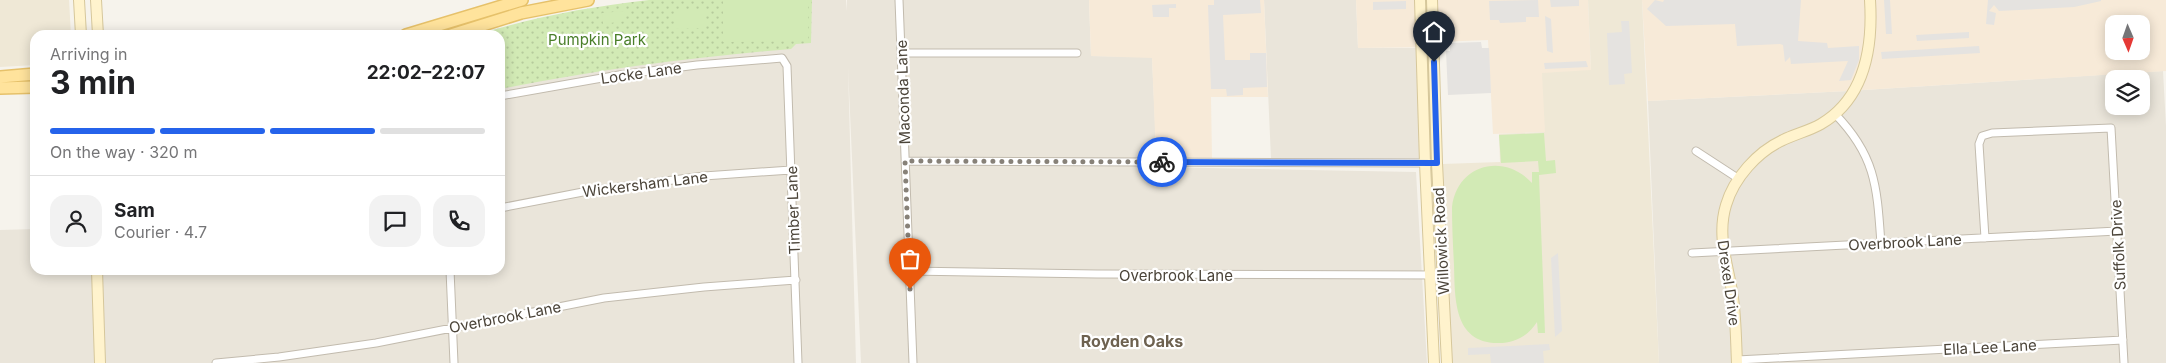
<!DOCTYPE html>
<meta charset="utf-8">
<style>
body{margin:0;font-family:Inter,sans-serif;background:#f2f2f2;color:#202124;height:100vh;display:flex;flex-direction:column;font-size:19px;white-space:nowrap}
*{box-sizing:border-box;margin:0}
p{font-size:16px;color:#757577}
.icon{flex:none;width:28px;height:28px;fill:none;stroke:currentColor;stroke-width:2;stroke-linecap:round;stroke-linejoin:round}
.map{position:relative;flex:1;overflow:hidden}
.drawer{position:absolute;left:30px;top:30px;width:475px;height:245px;display:flex;flex-direction:column;background:#fff;border-radius:15px;box-shadow:0 2px 12px #0003}
.drawer>*{flex:none}
.needle{width:32px;rotate:178deg}
.buttons{position:absolute;left:2105px;top:15px;display:grid;gap:10px}
.buttons a{display:grid;place-items:center;width:45px;height:45px;border-radius:10px;background:#fff;box-shadow:0 2px 12px #0003;font-size:25px}
.pin{position:absolute;display:grid;place-items:center;width:42px;height:42px;color:#fff;margin:-51px -21px;border-radius:50% 50% 50% 0;rotate:-45deg;box-shadow:0 0 5px #0007}
.pin .icon{rotate:45deg}
.courier{position:absolute;display:grid;place-items:center;width:50px;height:50px;margin:-25px;border:4px solid #2563eb;border-radius:50%;background:#fff;color:#222;box-shadow:0 1px 6px #0007}
.headline em{font-style:normal;font-weight:700}
.headline div{display:flex;flex-direction:column-reverse}
.headline{display:flex;align-items:center;justify-content:space-between;height:85px;padding:0 20px}
h1{font-size:32px;font-weight:700;line-height:38px}
.bar{display:grid;grid-template-columns:repeat(4,1fr);gap:8px 5px;align-content:center;height:60px;padding:0 20px}
.bar i{height:6px;border-radius:4px;background:#e0e0e0}
.bar .active{background:#2563eb}
.bar p{grid-column:span 4}
.line{display:flex;align-items:center;gap:12px;padding:0 20px;border-top:1px solid #e0e0e0}
.line div{flex:1}
.round{display:grid;place-items:center;flex:none;width:52px;height:52px;border-radius:15px;background:#f2f2f2}
.map>svg:first-child{display:block}
.residential{fill:#eae5da;fill-rule:evenodd}
.commercial{fill:#f7ead8;fill-rule:evenodd}
.education{fill:#efe8d6}
.grass{fill:url(#grass-dots)}
.garden{fill:#d2eab5}
.parking{fill:#e5e3e0}
.lines{fill:none;stroke-linecap:round;stroke-linejoin:round}
.street-casing{stroke:#c2bbae;stroke-width:9}
.secondary-casing{stroke:#d6c79b;stroke-width:12}
.primary-casing{stroke:#e6c16a;stroke-width:14}
.street{stroke:#fff;stroke-width:7}
.secondary{stroke:#fff3cd;stroke-width:10}
.primary{stroke:#ffe39c;stroke-width:11}
.done{stroke:#878178;stroke-width:5;stroke-dasharray:0 9}
.route{stroke:#2563eb;stroke-width:6}
.labels{text-anchor:middle;dominant-baseline:central;stroke-width:4.5;stroke-linejoin:round;paint-order:stroke}
.park-label{font-size:15px;fill:#4a7f2a;stroke:#fff}
.street-label{font-size:15px;fill:#4b4439;stroke:#fff}
.neighbourhood-label{font-size:16px;font-weight:bold;fill:#6e6250;stroke:#fff}
</style>
<div class="map">
<svg width="2166" height="363" viewBox="0 0 2166 363">
<defs>
<pattern id="grass-dots" width="8" height="8" patternUnits="userSpaceOnUse" patternTransform="scale(1.25)"><rect width="8" height="8" fill="#d2eab5"/><path d="M2 2h.1M6 6h.1" fill="none" stroke="#b6ca9c" stroke-width="1.8" stroke-linecap="round"/></pattern>
</defs>
<rect width="100%" height="100%" fill="#f6f3ec"/>
<!-- residential -->
<path class="residential" d="M712 0H846V11L847 0H1089L1091 56 1152 57 1157 167 1416 172 1427 363H861L848 67 856 363H0V230L35 229V270H500V35Z
M1264 0H1356L1358 48H1417L1421 160 1271 159Z
M2163 71 2166 126V363H1659L1648 101 1848 91ZM2114 79H2141V106H2114Z"/>
<!-- commercial -->
<path class="commercial" d="M1089 0H1264L1268 97H1211L1212 159 1156 158 1152 58 1091 56Z
M1356 0H1588L1591 70 1545 132 1493 134 1488 40 1438 42V47L1358 48Z
M1642 0H2166V71L1848 91 1648 101ZM2114 24H2141V51H2114Z"/>
<!-- education -->
<path class="education" d="M0 0H69L71 35H35V65L0 67Z
M1588 0H1642L1659 363H1450L1442 164 1500 162 1499 134 1545 132 1542 73 1591 70Z"/>
<!-- grass -->
<path class="grass" d="M649 0H812L811 43 796 44 791 49C693 57 596 70 500 89V35H475C535 17 587 7 649 0Z"/>
<!-- garden -->
<path class="garden" d="M723 0H808V41L723 42Z
M624 11 625 21 603 24 602 13Z
M674 11H705V28L674 29Z
M1544 133 1546 161 1555 160 1556 173 1539 175 1545 333H1538L1537 322C1528 336 1515 343 1499 343 1453 344 1455 297 1454 265 1453 246 1452 227 1452 207 1457 164 1504 152 1532 183V172H1539L1538 161 1501 163 1499 135Z"/>
<!-- parking -->
<path class="parking" d="M1214 0H1260L1261 13 1223 15 1225 60H1250V53H1266L1267 87 1243 88V95L1227 96 1226 89H1211L1208 5H1214Z
M1538 0 1539 17H1526V22L1500 23 1499 20H1490L1489 1Z
M1550 0H1579V6L1551 7Z
M1655 0 1663 2 1664 0H1801L1798 41 1827 43 1828 48 1859 46V60L1851 80 1839 81 1848 61 1791 64 1790 57 1785 62 1783 45 1780 44 1737 46 1735 24 1666 26 1647 9Z
M1884 0H1890L1892 34H1886Z
M1988 0H2101V1L2074 7 1999 11 1994 5 1989 11 1996 13 1994 25 1986 24Z
M1406 1V9L1373 10V2Z
M1176 4V8H1169V17H1153L1152 5Z
M1545 16 1551 19 1553 53 1547 51Z
M1621 21H1629L1632 73 1624 74 1625 84 1609 85 1607 33 1622 32Z
M1969 32V38L1917 41 1916 35Z
M1481 42 1482 48H1489L1491 93 1448 95 1446 51H1450V43Z
M1979 46 1980 53 1882 59 1881 52Z
M1586 61 1588 67 1545 69 1544 63Z
M1558 253 1562 331 1555 337 1551 258Z
M1549 344 1550 350 1543 351 1544 363H1491L1490 354 1468 355V348Z"/>
<g class="lines">
<!-- street casing -->
<g class="street-casing">
<path id="street" d="M899 0 913 363
M901 53H1077
M500 96 619 75 697 65 782 58 787 66 798 363
M1835 114C1876 156 1877 187 1881 244
M1696 151 1739 179
M905 161 1429 163
M500 208 588 191 704 176 791 170
M1985 238 1979 144 1982 136 1992 133 2111 128 2124 363
M1692 253 2117 231
M450 270 454 363
M909 271 1097 274 1443 275
M1737 360 2123 340
M216 363 279 357 376 343 604 298 704 287 796 280"/>
</g>
<!-- secondary casing -->
<g class="secondary-casing">
<path id="secondary" d="M79 0 81 35
M96 0 98 35
M1420 0 1425 163 1434 363
M1432 0 1437 163 1447 363
M97 270 100 363
M1737 363C1736 342 1736 320 1733 298 1729 266 1716 238 1726 205 1734 178 1757 152 1783 140 1795 134 1809 131 1821 124 1865 98 1873 47 1870 0"/>
</g>
<!-- primary casing -->
<g class="primary-casing">
<path id="primary" d="M406 35 522 0
M451 35 521 13 588 0
M0 77 35 74
M0 88 35 87"/>
</g>
<!-- street -->
<use href="#street" class="street"/>
<!-- secondary -->
<use href="#secondary" class="secondary"/>
<!-- primary -->
<use href="#primary" class="primary"/>
</g>
<g class="lines">
<!-- done -->
<path class="done" d="M910 289 905 161 1162 162"/>
<!-- route -->
<path class="route" d="M1162 162 1437 163 1434 62"/>
</g>
<g class="labels">
<!-- park labels -->
<g class="park-label">
<text x="597" y="39">Pumpkin Park</text>
</g>
<!-- street labels -->
<g class="street-label">
<text transform="translate(641 73) rotate(-8)">Locke Lane</text>
<text transform="translate(903 92) rotate(-92)">Maconda Lane</text>
<text transform="translate(645 184) rotate(-7)">Wickersham Lane</text>
<text transform="translate(793 210) rotate(-92)">Timber Lane</text>
<text transform="translate(1441 241) rotate(-93)">Willowick Road</text>
<text transform="translate(1905 242) rotate(-3)">Overbrook Lane</text>
<text transform="translate(2118 245) rotate(-93)">Suffolk Drive</text>
<text x="1176" y="275">Overbrook Lane</text>
<text transform="translate(1729 283) rotate(82)">Drexel Drive</text>
<text transform="translate(505 317) rotate(-11)">Overbrook Lane</text>
<text transform="translate(1990 347) rotate(-3)">Ella Lee Lane</text>
</g>
<!-- neighbourhood labels -->
<g class="neighbourhood-label">
<text x="1132" y="341">Royden Oaks</text>
</g>
</g>
</svg>
<div class="buttons">
<a><svg class="needle" viewBox="-14 -14 28 28"><path d="M0-13l5 13h-10z" fill="#e53935"/><path d="M0 13l5-13h-10z" fill="#757577"/></svg></a>
<a><svg class="icon" aria-label="layers" viewBox="0 0 24 24"><path d="M12 4l9 5-9 5-9-5zM3 14l9 5 9-5"/></svg></a>
</div>
<div class="pin" style="left:910px;top:289px;background:#ea580c"><svg class="icon" aria-label="bag" viewBox="0 0 24 24"><path d="M5 8h14l-1 12H6zM9 8a3 3 0 0 1 6 0"/></svg></div>
<div class="pin" style="left:1434px;top:62px;background:#1f2937"><svg class="icon" aria-label="home" viewBox="0 0 24 24"><path d="M3 11l9-7 9 7M6 9v11h12V9"/></svg></div>
<div class="courier" style="left:1162px;top:162px"><svg class="icon" aria-label="bike" viewBox="0 0 24 24"><circle cx="6" cy="16" r="4"/><circle cx="18" cy="16" r="4"/><path d="M6 16l4-8h5l3 8M10 8l3 8H6M13 5h3"/></svg></div>
<section class="drawer">
<div class="headline"><div><h1>3 min</h1><p>Arriving in</p></div><em>22:02–22:07</em></div>
<div class="bar"><i class="active"></i><i class="active"></i><i class="active"></i><i></i><p>On the way · 320 m</p></div>
<div class="line" style="height:90px"><a class="round"><svg class="icon" aria-label="person" viewBox="0 0 24 24"><circle cx="12" cy="8" r="4"/><path d="M4 21q1-7 8-7t8 7"/></svg></a><div><b>Sam</b><p>Courier · 4.7</p></div><a class="round"><svg class="icon" aria-label="chat" viewBox="0 0 24 24"><path d="M4 5h16v11H9l-5 4z"/></svg></a><a class="round"><svg class="icon" aria-label="phone" viewBox="0 0 24 24"><path d="M5 4h4l2 5-3 2q2 4 5 5l2-3 5 2v4C11 20 4 13 5 4z"/></svg></a></div>
</section>
</div>
